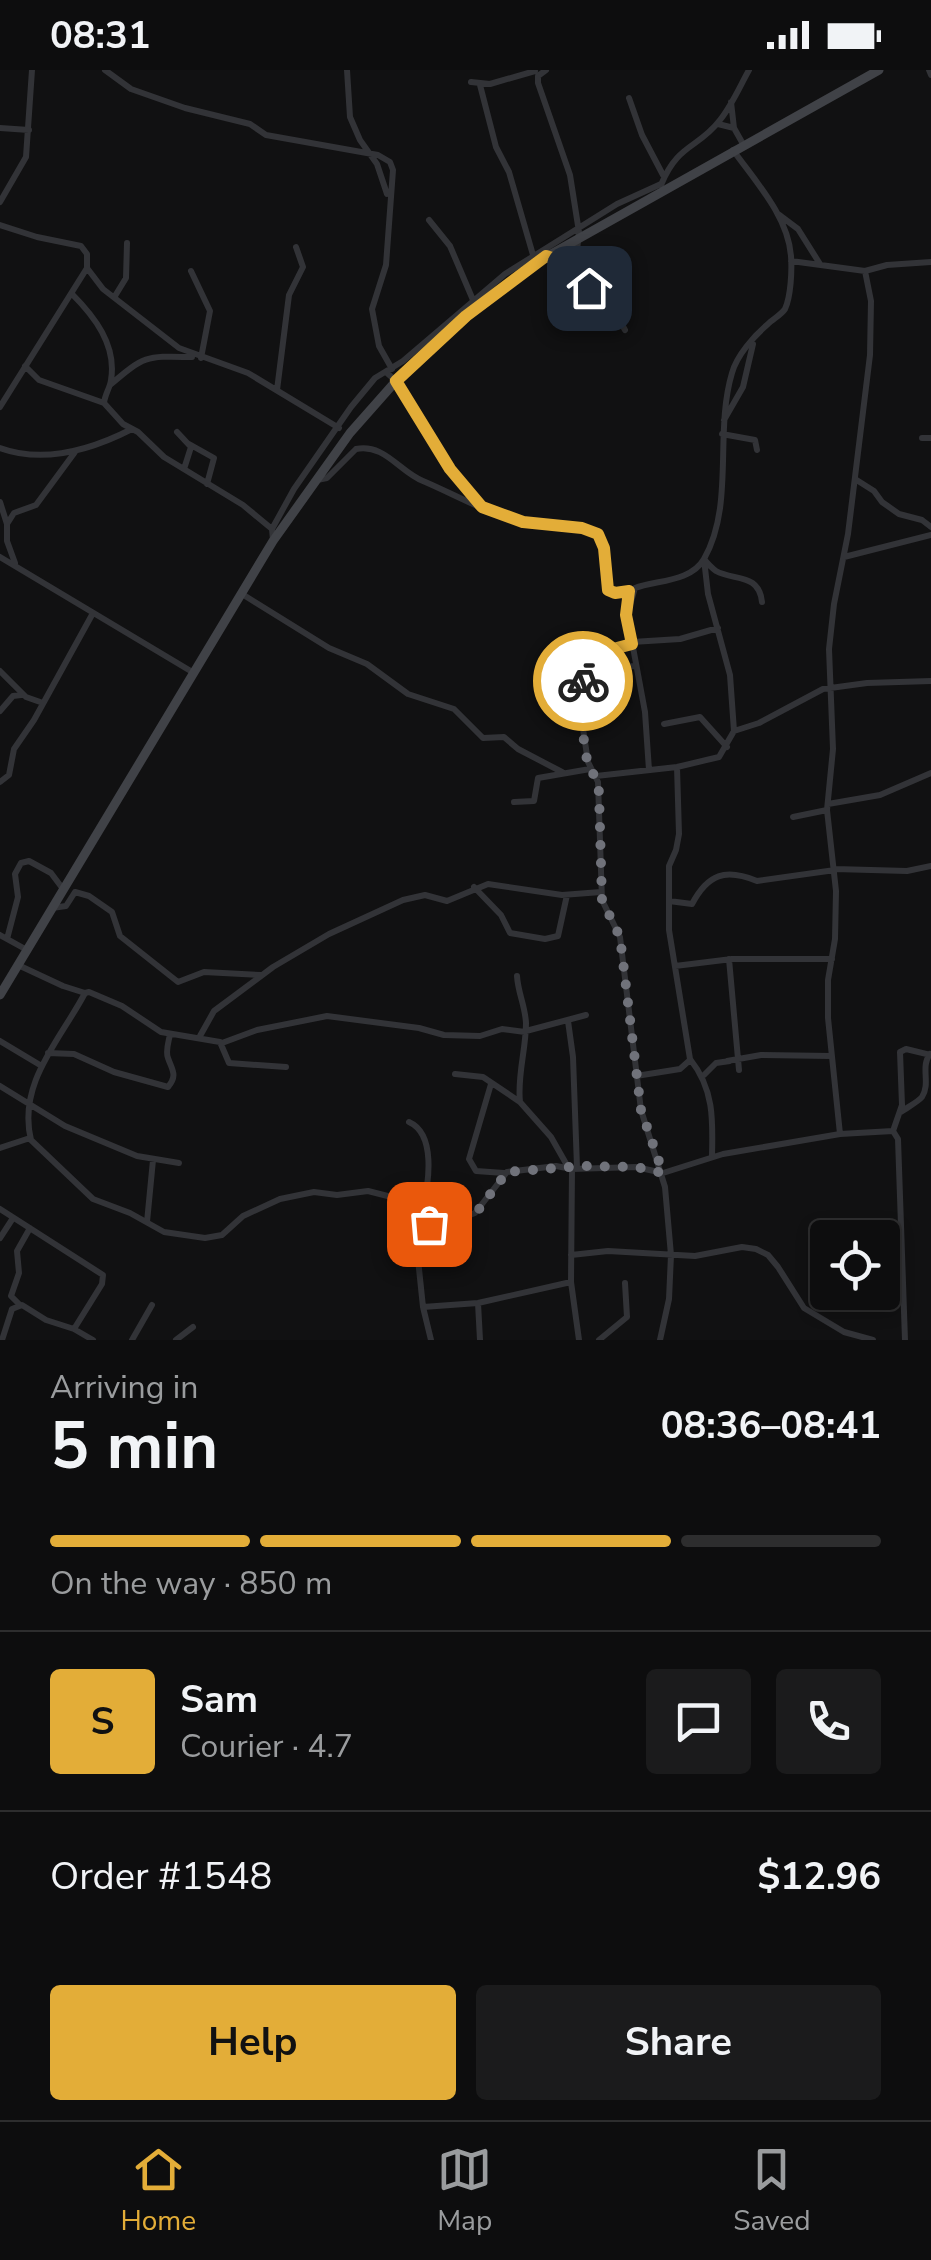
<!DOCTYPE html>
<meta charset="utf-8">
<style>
body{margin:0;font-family:"Nunito Sans",sans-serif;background:#1b1b1c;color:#f1f3f6;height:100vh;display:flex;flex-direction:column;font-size:38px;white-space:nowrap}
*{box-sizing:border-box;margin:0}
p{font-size:32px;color:#9a9c9e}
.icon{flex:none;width:55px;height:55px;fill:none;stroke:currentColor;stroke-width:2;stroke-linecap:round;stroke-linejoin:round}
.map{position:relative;height:1270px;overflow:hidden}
.sheet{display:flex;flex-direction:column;background:#0d0d0e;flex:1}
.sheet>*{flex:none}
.buttons{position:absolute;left:810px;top:1150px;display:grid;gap:20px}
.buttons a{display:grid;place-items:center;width:90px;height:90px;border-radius:10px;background:#0d0d0e;box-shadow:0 5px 15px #0003,0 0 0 2px #2d2d2e;font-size:50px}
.pin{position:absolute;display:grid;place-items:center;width:85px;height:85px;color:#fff;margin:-42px;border-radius:20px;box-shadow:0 5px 15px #0006}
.courier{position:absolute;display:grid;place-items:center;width:100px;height:100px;margin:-50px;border:8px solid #e3ad38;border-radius:50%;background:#fff;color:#222;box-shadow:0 2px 12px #0007}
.headline em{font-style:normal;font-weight:700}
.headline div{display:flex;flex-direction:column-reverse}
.headline{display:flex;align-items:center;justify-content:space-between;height:170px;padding:0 50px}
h1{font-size:65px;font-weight:700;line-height:75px}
.bar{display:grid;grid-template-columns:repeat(4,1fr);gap:15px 10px;align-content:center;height:120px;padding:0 50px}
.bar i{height:12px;border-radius:8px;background:#2d2d2e}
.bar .current{background:#e3ad38}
.bar p{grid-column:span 4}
.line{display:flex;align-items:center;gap:25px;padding:0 50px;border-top:2px solid #2d2d2e}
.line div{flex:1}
.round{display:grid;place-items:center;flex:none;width:105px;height:105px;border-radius:10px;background:#1b1b1c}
.primary-button{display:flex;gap:20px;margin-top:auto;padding:20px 50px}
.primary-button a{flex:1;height:115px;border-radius:10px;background:#e3ad38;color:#111;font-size:40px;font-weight:700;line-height:115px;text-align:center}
.primary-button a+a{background:#1b1b1c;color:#f1f3f6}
.status{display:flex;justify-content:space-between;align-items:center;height:70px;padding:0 50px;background:#0d0d0e;direction:ltr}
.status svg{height:28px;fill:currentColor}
.dock{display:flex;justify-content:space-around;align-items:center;height:140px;border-top:2px solid #2d2d2e;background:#0d0d0e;font-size:28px;color:#9a9c9e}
.dock a{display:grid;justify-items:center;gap:5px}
.dock .current{color:#e3ad38}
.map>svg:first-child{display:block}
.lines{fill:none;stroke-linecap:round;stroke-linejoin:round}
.street{stroke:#323337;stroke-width:6}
.secondary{stroke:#404247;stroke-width:9}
.done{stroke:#70727a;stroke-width:10;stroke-dasharray:0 18}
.route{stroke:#e3ad38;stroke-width:12}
</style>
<div class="status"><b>08:31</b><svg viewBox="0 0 49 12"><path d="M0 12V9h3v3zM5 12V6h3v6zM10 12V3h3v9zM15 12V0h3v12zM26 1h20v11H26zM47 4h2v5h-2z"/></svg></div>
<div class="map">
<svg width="931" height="1270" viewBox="0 0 931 1270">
<rect width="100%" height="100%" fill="#111112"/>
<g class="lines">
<!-- street -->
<path class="street" d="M105 0 131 19 185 38 250 54 266 65 378 85 390 92 393 100 386 195 372 239 379 276 392 299
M347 0 350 47 360 70 377 94 387 124
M546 0 538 6V13L570 105 579 162 575 199
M929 0 931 5
M471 12 490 14 535 1
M480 15 496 77 509 102 533 185
M629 28 642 65 663 105
M731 32 734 58
M718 54 734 58 743 74
M0 58 29 60
M661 115C678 73 698 79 720 50 732 35 740 16 749 0
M0 132 26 87 32 0
M778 144 798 159 820 194
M429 150 450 176 473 230
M0 155 37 167 81 176 87 184V198L103 219 179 278 248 303 339 358
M546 187 567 193 589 213V223L612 236 625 260
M791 191 865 201 871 231 870 285 848 464 834 534 829 579 833 679 827 740 836 821 835 869 828 910V948L840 1064
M191 201 210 241 201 288
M865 201 887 195 931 192
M72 224C94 246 117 275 111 310 110 318 105 324 104 333
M115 226 126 208 127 173
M25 296 39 310 104 333 123 354 138 362 164 387 243 435 272 459
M387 303 396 311 450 399 478 432
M110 315C145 285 146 286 192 287
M277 320 289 225 303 197 296 177
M0 337 87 198
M724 350 743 317 753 274
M177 362 191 377 184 399
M722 364 755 370 757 380
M922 368H931
M189 374 214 388 207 414
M0 378C44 394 91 380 132 359
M855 409 874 421 882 432 899 444 922 450 931 457
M317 410 327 408 356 379C384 373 400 402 423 411 456 425 488 444 523 452 546 457 570 454 592 461L604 478 608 520 615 523 628 520 630 524
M0 432 7 454
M273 470 272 459 294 419 351 337 375 308 403 291 505 204 617 134 661 114
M0 487 194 603
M844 487 931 465
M15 493 7 471V454L14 443 36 435 75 382
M242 524 329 578 367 594 408 624 454 639 483 668 504 667 518 679 562 702
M632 572 680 569 718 558
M632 574 595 581 584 588 582 652 588 692 598 712 602 830 620 867 641 1040 665 1117 671 1185 669 1229 660 1270
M583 599 636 596
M0 601 26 627 43 633
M0 641 13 626 21 625
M664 654 700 647 727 677
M734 661 730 605 708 524 704 489C706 492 713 499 716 501 734 511 759 503 762 532
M677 697 679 764 676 780 669 796V860L690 989C714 1019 713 1050 712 1086
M649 700 645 642 627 545 635 518C656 510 691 512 704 489 735 434 714 363 732 303 737 285 754 266 768 254 773 249 781 245 785 239 791 226 792 200 791 186 788 146 755 111 733 80
M596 706 677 697 719 687 734 661 759 653 823 619 867 613 931 611
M0 712 9 705 14 679 34 650 93 543
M514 732 534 731 538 708 590 699
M828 734 880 725 931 703
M793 747 827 740
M835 799 907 801 931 796
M474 817 501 845 510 863 545 869 558 866 567 825
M669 831 692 834C708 804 725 798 757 811L835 800
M52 838 66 836 75 822 89 826 112 842 120 866 178 912 204 902 261 905
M0 865 27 880
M7 869 18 827 15 804 21 793 29 791 51 803 63 819
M729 889 739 1000
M18 895 63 916 85 923
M675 896 732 889H832
M517 906C518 923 525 935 526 953 526 980 517 1006 520 1032L551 1067 568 1097
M568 951 573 987 577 1097
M526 961 586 945
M200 966 214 941 273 897 329 864 403 830 425 825 447 831 488 814 562 825 601 822
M0 971 40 995
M222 973 257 960 327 946 419 958 444 965 480 966 502 959 525 962
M48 983 74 984 114 1002 168 1017C178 1005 172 1000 168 988 165 981 169 971 170 964
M727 991 761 985 831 986
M286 997 229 993 220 972 161 962 122 936 89 922 85 923C61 969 17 1013 31 1070L93 1129 130 1143 164 1162 205 1168 222 1165 243 1146 280 1129 314 1122 337 1125 368 1121 419 1134 439 1152 454 1151 475 1143 507 1102 556 1096 572 1099 636 1097 663 1103 723 1084 840 1064 893 1061 898 1069 905 1270
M455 1004 483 1007 520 1032
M704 1005 716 993 730 991
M636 1006 680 999 690 990
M491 1014 469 1089 476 1101 504 1103
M0 1016 65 1056 137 1086 179 1093
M901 1042C906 1038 918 1032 922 1027 931 1013 920 997 930 984
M409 1052C436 1064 429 1112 423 1136
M893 1061 902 1035 900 982 906 979 931 985
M0 1078 30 1068
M572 1099 571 1212 579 1270
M0 1139 103 1205 102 1214 74 1259
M426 1141 416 1170 423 1237 431 1270
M147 1152 153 1090
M0 1168 13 1148
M571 1185 608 1181 695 1186 742 1177 756 1179 768 1185 778 1197 804 1238 844 1262 873 1270
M478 1233 480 1270
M20 1235 11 1226 19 1203 17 1181 30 1158
M423 1237 478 1233 571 1212
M2 1270 12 1239 22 1235 46 1250 74 1259 93 1270
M132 1270 152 1235
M176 1270 193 1257
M599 1270 627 1247 625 1213"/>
<!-- secondary -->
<path class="secondary" d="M0 925 273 471 350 363 396 311 466 246 546 187 879 0"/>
</g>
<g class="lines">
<!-- done -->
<path class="done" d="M429 1154 454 1151 476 1143 507 1102 583 1096 636 1097 663 1103 641 1040 620 867 602 830 599 723C598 708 589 700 586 685 581 660 584 636 583 611"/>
<!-- route -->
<path class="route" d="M583 611V592L587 586 632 574 626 545 629 521 615 523 608 520 604 478 598 464 582 458 523 452 482 437 450 399 396 311 466 246 546 186 567 193 589 213V218"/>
</g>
</svg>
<div class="buttons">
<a><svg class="icon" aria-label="locate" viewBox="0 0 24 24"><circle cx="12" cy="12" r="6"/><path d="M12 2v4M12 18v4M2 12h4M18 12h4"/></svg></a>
</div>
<div class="pin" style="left:429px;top:1154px;background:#ea580c"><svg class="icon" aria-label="bag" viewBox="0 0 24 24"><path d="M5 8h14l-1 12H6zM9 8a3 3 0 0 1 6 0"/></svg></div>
<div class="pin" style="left:589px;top:218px;background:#1f2937"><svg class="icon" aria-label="home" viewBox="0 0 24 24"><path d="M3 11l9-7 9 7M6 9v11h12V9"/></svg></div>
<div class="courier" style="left:583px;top:611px"><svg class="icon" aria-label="bike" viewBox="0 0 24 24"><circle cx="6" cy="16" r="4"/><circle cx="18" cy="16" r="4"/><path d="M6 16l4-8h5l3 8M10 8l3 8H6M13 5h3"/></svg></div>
</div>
<section class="sheet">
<div class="headline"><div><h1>5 min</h1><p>Arriving in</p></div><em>08:36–08:41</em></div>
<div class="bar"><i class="current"></i><i class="current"></i><i class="current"></i><i></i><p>On the way · 850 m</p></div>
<div class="line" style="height:180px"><b class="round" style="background:#e3ad38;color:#111">S</b><div><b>Sam</b><p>Courier · 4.7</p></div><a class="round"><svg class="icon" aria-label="chat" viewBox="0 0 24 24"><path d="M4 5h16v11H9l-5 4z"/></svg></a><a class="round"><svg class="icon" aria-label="phone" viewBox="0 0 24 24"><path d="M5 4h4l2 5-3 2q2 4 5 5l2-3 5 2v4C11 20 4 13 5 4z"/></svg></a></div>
<div class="line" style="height:130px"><div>Order #1548</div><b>$12.96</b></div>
<div class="primary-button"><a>Help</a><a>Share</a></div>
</section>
<nav class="dock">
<a class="current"><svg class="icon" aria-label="home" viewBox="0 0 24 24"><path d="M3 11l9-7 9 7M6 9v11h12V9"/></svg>Home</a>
<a><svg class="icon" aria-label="map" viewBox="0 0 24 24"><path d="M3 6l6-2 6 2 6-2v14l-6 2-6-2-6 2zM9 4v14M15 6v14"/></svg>Map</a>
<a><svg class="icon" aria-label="saved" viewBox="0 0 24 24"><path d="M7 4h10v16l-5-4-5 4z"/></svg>Saved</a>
</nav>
